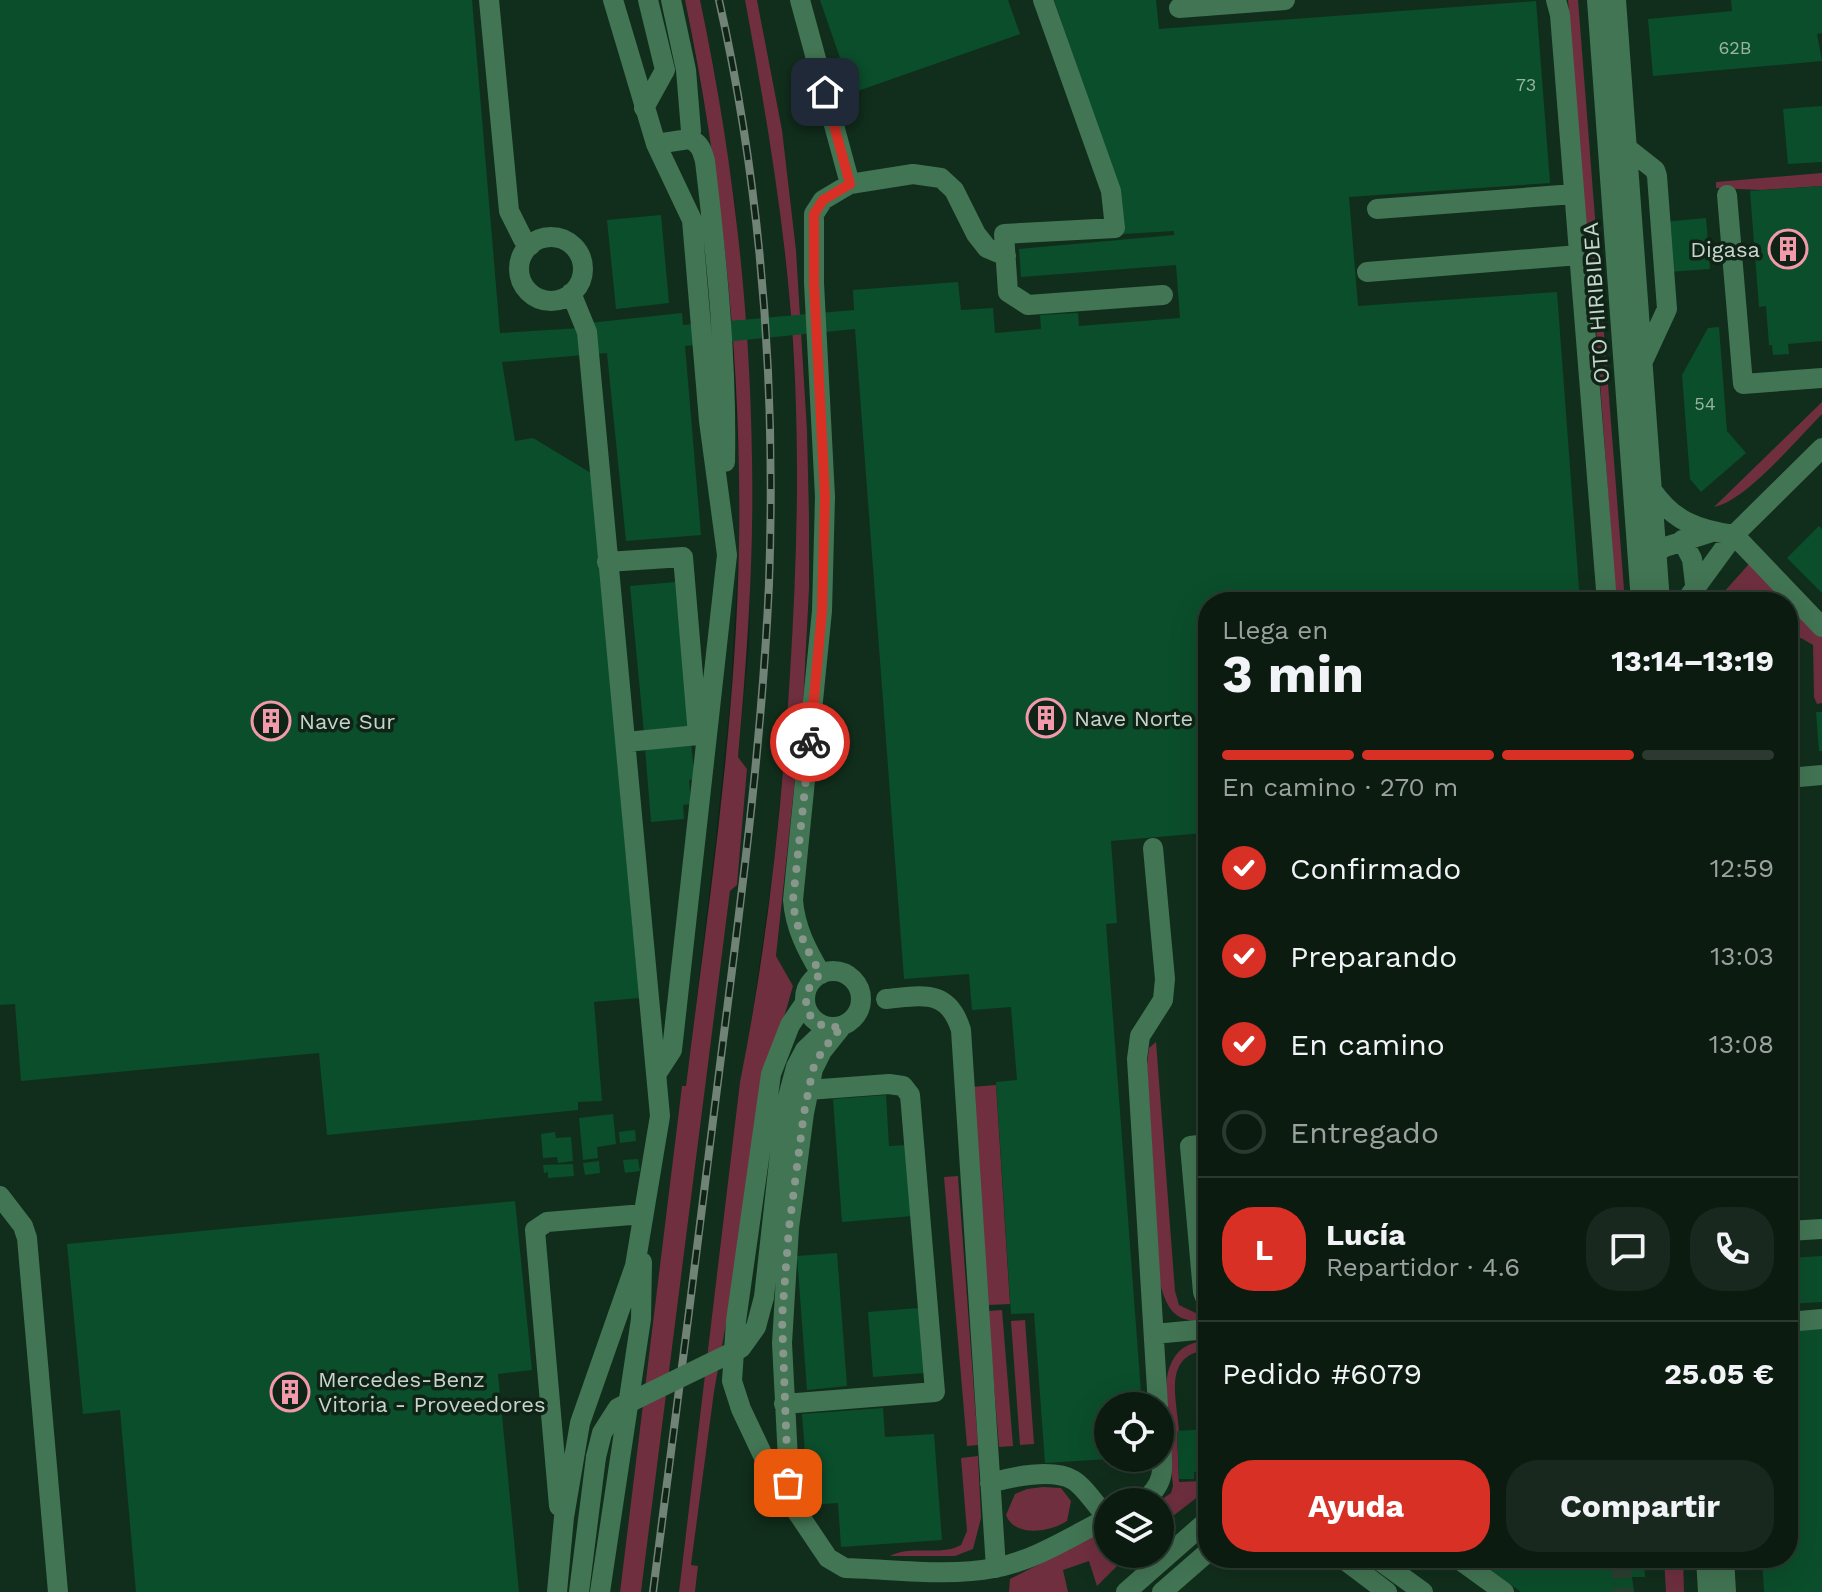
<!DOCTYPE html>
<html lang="es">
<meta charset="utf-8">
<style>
body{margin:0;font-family:"Work Sans",sans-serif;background:#19281e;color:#f1f3f6;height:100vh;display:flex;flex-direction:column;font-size:30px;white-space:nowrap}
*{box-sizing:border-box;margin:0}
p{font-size:26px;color:#9aa19f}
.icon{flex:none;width:44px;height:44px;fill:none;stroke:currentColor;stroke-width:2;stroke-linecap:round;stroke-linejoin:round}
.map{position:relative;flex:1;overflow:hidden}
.panel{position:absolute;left:1198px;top:592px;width:600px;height:976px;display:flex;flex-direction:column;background:#0b1b10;border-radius:32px;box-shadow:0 8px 32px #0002,0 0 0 2px #2b3930}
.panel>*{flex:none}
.buttons{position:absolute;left:1094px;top:1392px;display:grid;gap:16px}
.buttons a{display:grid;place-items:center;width:80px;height:80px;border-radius:50%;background:#0b1b10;box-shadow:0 8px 32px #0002,0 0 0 2px #2b3930;font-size:40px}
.pin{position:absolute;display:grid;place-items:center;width:68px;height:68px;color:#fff;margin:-34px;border-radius:16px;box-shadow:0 4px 12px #0006}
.courier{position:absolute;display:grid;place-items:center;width:80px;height:80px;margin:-40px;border:6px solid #d93025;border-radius:50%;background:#fff;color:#222;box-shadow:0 2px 10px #0007}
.summary em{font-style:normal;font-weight:700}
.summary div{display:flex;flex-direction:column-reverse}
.summary{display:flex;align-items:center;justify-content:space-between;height:136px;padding:0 24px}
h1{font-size:52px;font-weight:700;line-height:60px}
.bar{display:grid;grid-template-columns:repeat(4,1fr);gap:12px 8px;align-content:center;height:96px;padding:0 24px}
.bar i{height:10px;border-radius:6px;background:#2b3930}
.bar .on{background:#d93025}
.bar p{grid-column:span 4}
.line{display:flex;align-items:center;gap:20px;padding:0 24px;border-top:2px solid #2b3930}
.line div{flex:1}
.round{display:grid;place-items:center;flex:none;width:84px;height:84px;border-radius:32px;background:#19281e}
ol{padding:0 24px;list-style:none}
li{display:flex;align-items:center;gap:24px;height:88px}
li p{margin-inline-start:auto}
li .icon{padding:8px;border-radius:50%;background:#d93025;color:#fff;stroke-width:4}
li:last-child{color:#9aa19f}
li i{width:44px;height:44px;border:4px solid #2b3930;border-radius:50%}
.button{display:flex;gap:16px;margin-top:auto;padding:16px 24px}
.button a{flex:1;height:92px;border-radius:32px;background:#d93025;color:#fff;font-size:32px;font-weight:700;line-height:92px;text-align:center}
.button a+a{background:#19281e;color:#f1f3f6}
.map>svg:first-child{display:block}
.built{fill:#112e1c;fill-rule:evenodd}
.green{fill:#6f2f3f}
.building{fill:#0b4e2b}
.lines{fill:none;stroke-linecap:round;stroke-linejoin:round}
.minor-tunnel{stroke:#2b3f31;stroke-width:20;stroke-dasharray:20 10;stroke-linecap:butt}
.minor{stroke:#427553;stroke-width:20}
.rail-casing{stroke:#718277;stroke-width:8}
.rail{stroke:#0f2416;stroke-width:5;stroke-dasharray:15;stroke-linecap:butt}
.minor-bridge{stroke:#427553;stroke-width:20}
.done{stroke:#87978c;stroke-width:8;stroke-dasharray:0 14.4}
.route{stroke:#d93025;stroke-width:10}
.labels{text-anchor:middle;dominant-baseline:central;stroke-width:7;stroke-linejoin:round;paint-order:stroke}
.number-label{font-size:18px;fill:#99b3a4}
.poi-label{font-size:22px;fill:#c8d5cc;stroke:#0f2416;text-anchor:start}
.street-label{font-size:22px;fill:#c8d5cc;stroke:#0f2416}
</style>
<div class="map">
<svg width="1822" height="1592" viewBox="0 0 1822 1592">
<rect width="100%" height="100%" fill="#0f2416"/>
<!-- built -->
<path class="built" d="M0 0H685L713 153 727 258 739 463V548L730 704 715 845 686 1087H682L620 1592H0Z
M700 0H745L759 76 777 184 789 294 797 416V576L787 732 773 870 750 1030 740 1082 679 1592H641L730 891 737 885 747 770 738 757 749 645 752 459 742 283 735 204 714 69Z
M757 0H1822V1592H695L698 1567 691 1566 714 1392 757 1112 793 986 776 956 803 705 809 590 807 430 796 250 782 130ZM1208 602H1788V1558H1208ZM1108 1406H1160V1458H1108ZM1108 1502H1160V1554H1108Z"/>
<!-- green -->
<path class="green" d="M685 0H700C732 151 750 305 752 459 754 559 747 658 738 757L747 769 737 885 730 891 641 1592H620L682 1086H686C708 907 736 726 739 545 742 361 722 180 685 0Z
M745 0H757L782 130 796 250 807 430 809 517V590L803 705 776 956 793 986 757 1112 747 1203 714 1392 691 1565 698 1566 695 1592H679L740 1082C767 947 782 810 790 674 798 547 801 420 789 293 780 194 763 97 745 0Z
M1568 0H1578L1625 602H1616L1589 231 1585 230Z
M1822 173V186L1761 190 1716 188V182Z
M1822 402V414C1797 439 1746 501 1714 507Z
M1749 564 1788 602H1774L1773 598 1715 602Z
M1788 602 1822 636V703L1817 704 1814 697 1813 645 1801 638 1788 642Z
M1156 1042 1175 1291 1179 1305 1198 1314 1202 1321C1174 1322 1167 1308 1160 1284L1147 1065 1149 1048Z
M996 1085 1010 1304 988 1305 971 1087Z
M958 1176 978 1445 967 1446 944 1177Z
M1002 1310 1013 1446 999 1447 988 1311Z
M1025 1320 1034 1444 1020 1445 1011 1321Z
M1204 1341 1202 1351C1163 1358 1177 1401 1179 1431L1177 1432 1179 1482 1203 1481 1208 1489 1160 1526V1502H1158L1171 1493 1173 1486C1171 1459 1160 1389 1170 1366 1176 1350 1187 1343 1204 1341Z
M978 1456 981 1518 973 1549 955 1556H890C912 1544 939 1557 961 1545L967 1531 961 1458Z
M1043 1487 1061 1488 1071 1501 1067 1521C1050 1532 1015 1538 1006 1515L1015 1494 1027 1489Z
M1108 1529V1554H1129L1097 1586 1089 1561 1063 1570 1068 1592H1009L1010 1579Z
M1664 1558H1683L1684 1592H1666Z"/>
<!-- building -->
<path class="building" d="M0 0H472L500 333 580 328V324L682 313 683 325 854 310 853 290 958 282 961 310 993 308 995 333 1041 329 1040 315 1078 313 1079 326 1180 318 1176 265 1021 277 1019 249 1174 235V231L1122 234 1120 191 1054 0H1156L1159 29 1536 1 1550 183 1349 197 1358 306 1557 292 1580 602H1208V854H1206L1204 833 1111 841 1117 923 1106 924 1142 1406H1108V1459L1045 1463 1034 1313 1011 1314 996 1082 1017 1080 1011 1007 972 1010 969 974 904 979 855 329 685 346 701 535 626 541 607 353 502 362 515 441 533 438 591 473 639 998 594 1002 602 1101 578 1102V1110L327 1135 319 1053 21 1081 15 1004 0 1005Z
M820 0H1008L1020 34 852 93Z
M1731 0H1822V33L1817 34 1822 61 1653 76 1648 19 1732 11Z
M1822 106V162L1788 164 1783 109Z
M1822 186V341L1788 344 1789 354 1773 355 1772 345H1769L1766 306 1759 307 1750 191Z
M661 215 669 303 616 309 607 220Z
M1706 218 1710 269 1668 272 1664 222Z
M1719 327 1727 431 1746 453 1701 492 1690 479 1682 375 1708 328Z
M1819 526 1822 529V593L1787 558Z
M675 582 689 728 644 733 630 586Z
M1816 712H1822V751H1819Z
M691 744 695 779 689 780 691 804 683 805 684 819 651 822 645 748Z
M886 1095 889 1146 907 1145 913 1216 842 1222 833 1099Z
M613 1114 616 1144 597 1147 598 1158 583 1160 579 1118Z
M635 1130 636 1141 620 1143 619 1132Z
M555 1132 556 1138 571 1137 573 1161 558 1163 557 1157 543 1158 541 1134Z
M638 1159 640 1171 625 1173 623 1160Z
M599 1161 600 1173 585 1175 583 1163Z
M573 1164 574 1176 548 1178V1172L544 1173 543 1165Z
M515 1201 532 1370 498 1374 519 1592H136L120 1410 83 1414 67 1244Z
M837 1253 847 1386 807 1390 797 1256Z
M1822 1256V1302L1788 1304V1258Z
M919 1308 924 1373 873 1377 868 1312Z
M1822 1325V1592H1764L1762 1558H1788V1328Z
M883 1408 885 1437 934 1434 942 1540 841 1547 838 1503 809 1505 802 1414Z
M1207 1429 1208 1471 1194 1472V1479H1179L1177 1431Z
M1474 1558H1644L1645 1577H1632L1634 1592H1521Z"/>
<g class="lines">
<!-- minor-tunnel -->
<path class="minor-tunnel" d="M1621 1558 1623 1592"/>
<!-- minor -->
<path class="minor" d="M489 0 509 211 523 239 531 245
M613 0 656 144 692 220 709 421 727 555 672 1050 657 1073
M800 0 850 184
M1043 0 1111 191 1115 228 1004 234 1008 292 1028 305 1163 295
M1556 0 1560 15 1607 602
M1597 0 1641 602
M1616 0 1660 602
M1179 8 1285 0
M644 108 665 70 648 0
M689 139C700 143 702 150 705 161 717 262 727 361 725 462
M656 144 689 139 691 131 686 70 671 0
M1627 148 1655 170 1657 176 1667 309 1643 361
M1727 195 1743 384 1822 378
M1377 209 1574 194
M519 269a32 32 0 1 1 64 0a32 32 0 1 1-64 0Z
M1367 272 1579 255
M1652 490C1673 521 1698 530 1734 535
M1734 535 1822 627
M1682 540 1692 559 1695 584
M1645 558 1665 547 1712 532
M607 562 683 557 698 735 626 742
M1685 602 1734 535 1822 448
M1788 778 1822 775
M1153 848 1165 979 1163 1000 1140 1036 1137 1059 1158 1406
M805 999a28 28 0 1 1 56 0a28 28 0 1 1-56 0Z
M821 974C807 950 795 928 793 900L822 611 825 497 814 283V214L823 200 850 184 913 174 941 178 954 190 976 234 987 248 1006 256
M886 999C922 996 948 988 961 1030L996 1568
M805 1003 790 1025 771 1074 736 1321 732 1381 741 1409 784 1500 791 1503 828 1558 845 1568C890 1569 950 1577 994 1568 1034 1561 1072 1536 1108 1518
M1208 1144 1190 1146 1203 1292 1208 1305
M0 1196 23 1226 27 1238 58 1592
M1788 1231 1822 1229
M764 1297 785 1108 796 1067 805 1050 828 1028
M1788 1322 1822 1319
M1154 1334 1208 1329
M784 1404 935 1392 910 1095 903 1086 889 1084 808 1090
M990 1483C1011 1477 1053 1468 1073 1480 1084 1486 1099 1509 1108 1519
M790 1499 782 1343 789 1228 804 1113 813 1069 822 1051 842 1026
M1142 1502C1169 1482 1162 1464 1160 1435
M559 1506 535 1230 547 1222 643 1214
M1342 1558 1387 1592
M1376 1558 1423 1592
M1457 1558 1504 1592
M1706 1558 1708 1592
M1724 1558 1726 1592
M557 1592 564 1517 580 1423 635 1266 660 1116 587 332 571 293
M579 1592 596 1457
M600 1592 641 1319 642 1262
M1126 1592 1208 1520
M1162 1592 1208 1552"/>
<!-- rail casing -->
<g class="rail-casing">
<path id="rail" d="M653 1592C676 1414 699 1235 721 1057 741 900 762 742 769 584 776 389 762 191 719 0"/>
</g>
<!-- rail -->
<use href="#rail" class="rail"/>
<!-- minor-bridge -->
<path class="minor-bridge" d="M596 1457 602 1433 618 1408 741 1348 756 1327 764 1297"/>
</g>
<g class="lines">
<!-- done -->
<path class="done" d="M788 1483 782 1318 789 1228 804 1113 813 1069 822 1051 842 1026C807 1034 793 995 821 974 807 950 795 928 793 900L810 742"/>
<!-- route -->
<path class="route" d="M810 742 822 611 825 497 814 283V214L823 200 850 184 825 92"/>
</g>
<!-- icons -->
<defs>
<g id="building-ring" transform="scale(2)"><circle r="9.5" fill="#0f2416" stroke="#f29aac" stroke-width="1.5"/><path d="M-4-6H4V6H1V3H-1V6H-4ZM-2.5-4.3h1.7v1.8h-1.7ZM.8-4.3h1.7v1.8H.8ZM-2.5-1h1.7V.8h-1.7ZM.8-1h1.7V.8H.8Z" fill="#f29aac"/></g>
</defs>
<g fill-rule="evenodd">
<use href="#building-ring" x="1788" y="249"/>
<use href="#building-ring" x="1046" y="718"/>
<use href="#building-ring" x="271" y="721"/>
<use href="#building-ring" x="290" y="1392"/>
</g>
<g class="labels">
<!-- number labels -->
<g class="number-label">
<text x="1735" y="47">62B</text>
<text x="1526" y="84">73</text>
<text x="1705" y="403">54</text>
</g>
<!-- poi labels -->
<g class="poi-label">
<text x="1760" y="249" text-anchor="end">Digasa</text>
<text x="1074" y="718">Nave Norte</text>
<text x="299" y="721">Nave Sur</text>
<text x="318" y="1379">Mercedes-Benz<tspan x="318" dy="25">Vitoria - Proveedores</tspan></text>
</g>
<!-- street labels -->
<g class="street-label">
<text transform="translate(1596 303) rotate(-94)">OTO HIRIBIDEA</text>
</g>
</g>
</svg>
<div class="buttons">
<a><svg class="icon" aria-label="locate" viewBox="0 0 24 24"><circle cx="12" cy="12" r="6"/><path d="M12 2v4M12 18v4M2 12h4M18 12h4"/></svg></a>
<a><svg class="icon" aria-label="layers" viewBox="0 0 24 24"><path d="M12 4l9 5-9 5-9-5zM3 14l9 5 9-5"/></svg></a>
</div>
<div class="pin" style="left:788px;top:1483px;background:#ea580c"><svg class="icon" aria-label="bag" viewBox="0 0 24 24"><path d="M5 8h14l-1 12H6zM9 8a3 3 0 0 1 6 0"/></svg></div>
<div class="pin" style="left:825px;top:92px;background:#1f2937"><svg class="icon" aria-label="home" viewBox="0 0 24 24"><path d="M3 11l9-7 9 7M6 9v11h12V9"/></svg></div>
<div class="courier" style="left:810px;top:742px"><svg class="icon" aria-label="bike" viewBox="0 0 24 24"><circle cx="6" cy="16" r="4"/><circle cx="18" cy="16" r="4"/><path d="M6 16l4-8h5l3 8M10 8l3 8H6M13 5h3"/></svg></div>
<section class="panel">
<div class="summary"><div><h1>3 min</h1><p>Llega en</p></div><em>13:14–13:19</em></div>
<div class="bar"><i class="on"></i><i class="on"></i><i class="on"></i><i></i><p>En camino · 270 m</p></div>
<ol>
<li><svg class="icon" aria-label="check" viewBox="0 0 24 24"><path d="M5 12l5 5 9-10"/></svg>Confirmado<p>12:59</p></li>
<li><svg class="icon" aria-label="check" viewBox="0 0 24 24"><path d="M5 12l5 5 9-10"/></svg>Preparando<p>13:03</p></li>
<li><svg class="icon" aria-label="check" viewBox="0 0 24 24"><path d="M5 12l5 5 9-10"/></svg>En camino<p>13:08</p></li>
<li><i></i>Entregado</li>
</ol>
<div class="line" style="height:144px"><b class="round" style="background:#d93025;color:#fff">L</b><div><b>Lucía</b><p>Repartidor · 4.6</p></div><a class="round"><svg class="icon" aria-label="chat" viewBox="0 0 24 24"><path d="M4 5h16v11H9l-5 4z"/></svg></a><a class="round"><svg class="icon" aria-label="phone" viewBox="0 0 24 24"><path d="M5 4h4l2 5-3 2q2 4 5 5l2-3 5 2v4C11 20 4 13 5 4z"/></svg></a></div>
<div class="line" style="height:104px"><div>Pedido #6079</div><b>25.05 €</b></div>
<div class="button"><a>Ayuda</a><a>Compartir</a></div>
</section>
</div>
